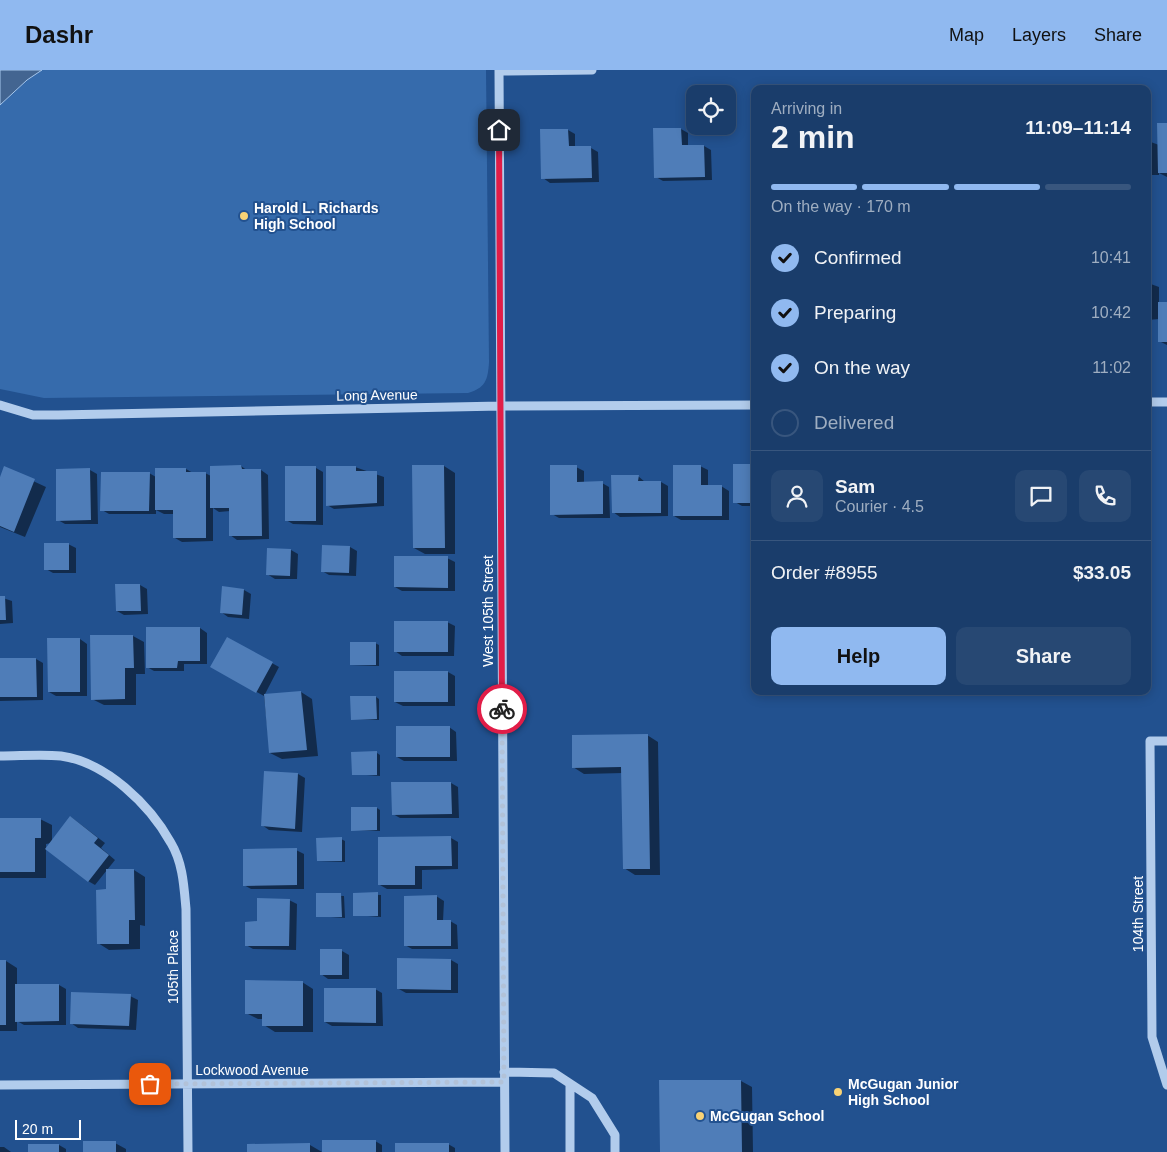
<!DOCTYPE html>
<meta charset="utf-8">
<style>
body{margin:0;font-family:Helvetica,sans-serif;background:#274873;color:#f1f3f6;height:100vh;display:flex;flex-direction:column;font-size:19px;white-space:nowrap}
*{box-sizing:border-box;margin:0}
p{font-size:16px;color:#9faec1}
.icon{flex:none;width:28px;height:28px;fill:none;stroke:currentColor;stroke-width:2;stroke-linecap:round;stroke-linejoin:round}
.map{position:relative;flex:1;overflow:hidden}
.sheet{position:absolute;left:751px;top:15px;width:400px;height:610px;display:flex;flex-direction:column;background:#1a3d6b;border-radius:10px;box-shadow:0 2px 12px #0003,0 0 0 1px #38567e}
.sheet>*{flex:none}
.tools{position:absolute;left:686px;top:15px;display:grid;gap:10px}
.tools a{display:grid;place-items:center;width:50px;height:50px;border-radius:10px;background:#1a3d6b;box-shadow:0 2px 12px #0003,0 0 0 1px #38567e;font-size:25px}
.scale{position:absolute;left:15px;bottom:12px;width:66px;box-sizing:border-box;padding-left:5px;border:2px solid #fff;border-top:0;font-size:14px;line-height:18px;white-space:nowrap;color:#fff;-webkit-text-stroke:4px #22518f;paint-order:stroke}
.pin{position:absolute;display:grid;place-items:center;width:42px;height:42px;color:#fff;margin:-21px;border-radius:10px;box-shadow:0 2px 8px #0006}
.courier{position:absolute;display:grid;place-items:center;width:50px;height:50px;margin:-25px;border:4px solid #e11d48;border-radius:50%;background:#fff;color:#222;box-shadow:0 1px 6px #0007}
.headline em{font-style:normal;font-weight:800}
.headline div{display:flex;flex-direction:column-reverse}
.headline{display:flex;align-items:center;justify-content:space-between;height:85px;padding:0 20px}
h1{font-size:32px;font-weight:800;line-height:38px}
.bar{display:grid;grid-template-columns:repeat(4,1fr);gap:8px 5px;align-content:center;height:60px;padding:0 20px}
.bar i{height:6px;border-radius:4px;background:#38567e}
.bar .active{background:#90b9f0}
.bar p{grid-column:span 4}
.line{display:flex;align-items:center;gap:12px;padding:0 20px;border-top:1px solid #38567e}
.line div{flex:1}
.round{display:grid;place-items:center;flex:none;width:52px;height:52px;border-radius:10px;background:#274873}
ol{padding:0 20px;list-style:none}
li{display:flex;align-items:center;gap:15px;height:55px}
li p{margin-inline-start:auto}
li .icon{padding:5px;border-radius:50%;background:#90b9f0;color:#111;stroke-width:4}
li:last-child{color:#9faec1}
li i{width:28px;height:28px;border:2px solid #38567e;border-radius:50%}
.cta{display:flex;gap:10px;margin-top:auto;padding:10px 20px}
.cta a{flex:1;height:58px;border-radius:10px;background:#90b9f0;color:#111;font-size:20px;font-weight:800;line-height:58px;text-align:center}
.cta a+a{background:#274873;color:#f1f3f6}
header{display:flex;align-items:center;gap:30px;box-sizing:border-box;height:70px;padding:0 25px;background:#90b9f0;color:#111}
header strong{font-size:24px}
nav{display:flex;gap:28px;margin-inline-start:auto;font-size:18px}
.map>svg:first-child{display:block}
.green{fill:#366bac}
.water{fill:#436591;stroke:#a6c7ed}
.shadow{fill:#0007}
.building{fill:#4f7db8}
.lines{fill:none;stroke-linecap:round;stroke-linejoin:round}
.minor{stroke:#b2ccec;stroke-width:9}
.done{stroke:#b2c2d8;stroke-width:5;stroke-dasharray:0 9}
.route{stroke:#e11d48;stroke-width:6}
.poi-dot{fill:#f8d275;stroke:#22518f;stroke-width:2}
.labels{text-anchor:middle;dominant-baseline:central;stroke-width:4;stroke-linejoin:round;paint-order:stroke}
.poi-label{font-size:14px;font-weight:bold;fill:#fff;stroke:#22518f;text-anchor:start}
.street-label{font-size:14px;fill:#fff;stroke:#22518f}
</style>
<header>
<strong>Dashr</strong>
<nav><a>Map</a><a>Layers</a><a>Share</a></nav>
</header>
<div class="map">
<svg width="1167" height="1082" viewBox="0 0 1167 1082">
<rect width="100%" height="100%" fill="#22518f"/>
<!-- green -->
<path class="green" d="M42 0H486L489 292C488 310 485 318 468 323L44 328 0 319V35L27 10Z"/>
<!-- water -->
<path class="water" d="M0 0H42L27 10 0 35Z"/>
<!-- shadow -->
<path class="shadow" d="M1167 55V107L1159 103V105H1148V71L1159 75Z
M681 59 688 63V76H704L711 80 712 110 663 111 656 107Z
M568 60 575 64V78H591L598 82 599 112 550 113 543 108Z
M1148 213 1159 217V233H1167V275L1159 271V249L1148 250Z
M241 396 248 401 261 400 268 405 269 469 237 470 230 465V441L219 442 213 438V471L182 472 175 468 174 444H164L156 440V444H109L102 440 149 403 156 407V399H186L193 403H205L211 406Z
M444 396 455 403V484H425L414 478Z
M700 396 708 400V417L721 416 729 421V450H681L674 446Z
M755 396V436H742L735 432Z
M355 397 384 407V436L334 439 327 435Z
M576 397 584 401V413H602L609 417 610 448H559L552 444Z
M5 398 46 417 25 467 0 457V408Z
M316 398 323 402V455L293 454 286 450Z
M57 400H90L97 404 98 454H65L58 450Z
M638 406 645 412H661L668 416V446L620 447 613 442Z
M68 474 76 478V503H53L46 499Z
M350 477 357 481 356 506 329 505 322 501Z
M268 479 291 480 298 484 297 509H275L267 504Z
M447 488 455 492V521H402L395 517Z
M117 515H140L147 519 148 544 124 545 117 541Z
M223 518 244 520 251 524 249 549 228 547 221 542Z
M0 527 12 531 13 553 0 554Z
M447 552 455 556 454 586H402L395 581Z
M200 558 207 563V594H184V601H154L147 597Z
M133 566 144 572 145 604H136V635H104L92 629Z
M227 568 279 597 264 626 212 597Z
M80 569 87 574V626H56L49 622Z
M375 573 379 575V596L351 595Z
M36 589 43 593V630L0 631V590Z
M448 602 455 606V636H403L395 632Z
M301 622 312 629 318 686 282 689 270 683 264 626Z
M376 627 379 629V650L352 649Z
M449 657 456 662 457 691H404L397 687Z
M647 665 658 672 660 805H635L624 798 623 703 584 704 573 697Z
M377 683 380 685V706L353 704Z
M265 702 298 704 305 708 302 762 269 760 262 755Z
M451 713 458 717 459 748H400L393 744Z
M377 738 380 740V761L353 760Z
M71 747 105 773 101 778 115 790 95 815 88 811 51 773 46 774V808H0V749H40L52 755V772Z
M451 768 458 772V799L422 800V819H387L380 815Z
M341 769 345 771V792L318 791Z
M296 780 304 784V819H251L244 815Z
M134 800 145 807V856L140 855V879L109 880 98 873 107 821V801Z
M354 824 381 825V847L354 845Z
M317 825 344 826 345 848 317 846Z
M436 826 444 831 443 851H450L457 855 458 879H412L405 875Z
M289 830 297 834 296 880 253 879 246 875 258 853Z
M342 881 349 885V909H328L321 904Z
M451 890 458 894V923H406L399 919Z
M0 891H6L17 898V915H59L66 919V955H24L17 951V961H0Z
M302 912 313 919V962H275L264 955 263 949H258L246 943Z
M375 919 382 923 383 956H332L325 952Z
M130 926 138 930 136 960 78 958 71 953Z
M741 1011 752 1017 753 1082H661Z
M375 1071 382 1075V1082H323Z
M115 1073 126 1079V1082H84Z
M448 1074 455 1078V1082H396Z
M59 1075 66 1079V1082H30Z
M310 1075 322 1082H248Z
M0 1077H4L11 1082H0Z"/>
<!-- building -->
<path class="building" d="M1157 53H1167V103H1158Z
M653 58H681L682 75H704L705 107 654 108Z
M540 59H568L569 76H591L592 108 541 109Z
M1152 69V102H1148V70Z
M1148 211H1152V246H1148Z
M1158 232H1167V272H1158Z
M733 394H755V433H733Z
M241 395 242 399H261L262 466H229V438H210V396Z
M412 395H444L445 478H413Z
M550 395H577V412L603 411V444L550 445Z
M673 395H701V415H722V446H673Z
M4 396 35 409 14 462 0 456V407Z
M285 396H316V451H285Z
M326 396H356V401H377V433L326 436Z
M90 398 91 450 56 451V399Z
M155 398H186V402H206V468H173V440H155Z
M101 402H150L149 441H100Z
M611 405H639L638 411H661V443H612Z
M44 473H69V500H44Z
M322 475 350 476 349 503 321 502Z
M267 478 291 479 290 506 266 505Z
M394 486H448V518L394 517Z
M115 514H140L141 541H116Z
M222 516 244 519 242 545 220 543Z
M0 526H5L6 550H0Z
M394 551H448V582H394Z
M146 557H200V591H178L177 598H146Z
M90 565H133L134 598H125V629L91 630Z
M227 567 273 592 256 623 210 597Z
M47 568H80V622H48Z
M350 572H376V595H350Z
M0 588H36L37 627H0Z
M394 601H448V632H394Z
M301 621 307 680 269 683 264 624Z
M350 626H376L377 649 351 650Z
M396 656H450V687H396Z
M648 664 650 799H623L621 697 572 698V665Z
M377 681V705H352L351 682Z
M264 701 298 703 295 759 261 756Z
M391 712H451L452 744 392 745Z
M351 737H377V760L351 761Z
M70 746 98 768 94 773 109 785 88 812 45 779Z
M0 748H41V768H35V802H0Z
M451 766 452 796H415V815H378V767Z
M342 767V791H317L316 768Z
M297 778V815L243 816V779Z
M106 799H134L135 850H129V874H97L96 820 106 819Z
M378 822V846H353V823Z
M316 823H341L342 847H316Z
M437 825V850H451V876H404V826Z
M257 828 290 829 289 876H245V852L257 851Z
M320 879H342V905H320Z
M397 888 451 889V920L397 919Z
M0 890H6V955H0Z
M245 910 303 911V956H262V944H245Z
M15 914H59V951L15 952Z
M324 918H376V953L324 952Z
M71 922 131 924 129 956 70 954Z
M659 1010H741L742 1082H660Z
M322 1070H376V1082H322Z
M83 1071H116V1082H83Z
M310 1073V1082H247V1074Z
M395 1073H449V1082H395Z
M28 1074H59V1082H28Z"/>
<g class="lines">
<!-- minor -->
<path class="minor" d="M499 0 505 1082
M499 1 592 0
M1148 332H1167
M0 335 33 345H58L501 336 755 335
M1167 671H1150L1152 967 1167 1015
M0 686C20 686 41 684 61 686 106 692 150 735 171 773 183 793 184 817 186 839L188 1082
M504 1002 554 1003 592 1028 615 1065V1082
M570 1014V1082
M0 1015 504 1012"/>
</g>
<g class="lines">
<!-- done -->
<path class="done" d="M150 1014 504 1012 502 639"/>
<!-- route -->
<path class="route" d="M499 60 502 639"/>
</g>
<!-- markers -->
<g class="poi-dot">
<circle cx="244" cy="146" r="5"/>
<circle cx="838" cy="1022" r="5"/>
<circle cx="700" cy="1046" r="5"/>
</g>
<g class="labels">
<!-- poi labels -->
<g class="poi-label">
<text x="254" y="138">Harold L. Richards<tspan x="254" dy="16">High School</tspan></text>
<text x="848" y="1014">McGugan Junior<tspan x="848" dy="16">High School</tspan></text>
<text x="710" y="1046">McGugan School</text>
</g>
<!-- street labels -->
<g class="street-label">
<text transform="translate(377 325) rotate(-1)">Long Avenue</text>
<text transform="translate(488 541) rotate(-90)">West 105th Street</text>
<text transform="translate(1138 844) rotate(-90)">104th Street</text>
<text transform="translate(173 897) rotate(-90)">105th Place</text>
<text x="252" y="1000">Lockwood Avenue</text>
</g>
</g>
</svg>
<div class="tools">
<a><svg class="icon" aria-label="locate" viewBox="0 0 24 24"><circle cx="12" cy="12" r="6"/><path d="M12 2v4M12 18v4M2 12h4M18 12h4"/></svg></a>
</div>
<div class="scale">20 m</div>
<div class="pin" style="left:150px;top:1014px;background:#ea580c"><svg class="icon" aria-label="bag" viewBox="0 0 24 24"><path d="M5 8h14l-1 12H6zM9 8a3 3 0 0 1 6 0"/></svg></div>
<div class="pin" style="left:499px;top:60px;background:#1f2937"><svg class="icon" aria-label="home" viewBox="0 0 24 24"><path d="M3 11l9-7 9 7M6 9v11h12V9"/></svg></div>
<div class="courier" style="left:502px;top:639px"><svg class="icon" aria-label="bike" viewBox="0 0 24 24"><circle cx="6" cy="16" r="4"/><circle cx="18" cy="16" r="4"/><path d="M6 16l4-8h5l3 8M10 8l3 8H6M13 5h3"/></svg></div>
<section class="sheet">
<div class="headline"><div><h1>2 min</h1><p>Arriving in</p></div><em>11:09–11:14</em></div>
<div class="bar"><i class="active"></i><i class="active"></i><i class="active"></i><i></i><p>On the way · 170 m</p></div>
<ol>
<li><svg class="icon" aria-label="check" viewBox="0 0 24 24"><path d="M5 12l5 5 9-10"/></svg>Confirmed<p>10:41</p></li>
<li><svg class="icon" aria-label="check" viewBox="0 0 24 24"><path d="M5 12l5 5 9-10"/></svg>Preparing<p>10:42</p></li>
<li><svg class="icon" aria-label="check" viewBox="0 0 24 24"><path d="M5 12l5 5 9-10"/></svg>On the way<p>11:02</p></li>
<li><i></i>Delivered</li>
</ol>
<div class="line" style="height:90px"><a class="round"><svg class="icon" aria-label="person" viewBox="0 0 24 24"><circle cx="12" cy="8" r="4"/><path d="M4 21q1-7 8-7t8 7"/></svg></a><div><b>Sam</b><p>Courier · 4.5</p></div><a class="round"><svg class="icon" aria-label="chat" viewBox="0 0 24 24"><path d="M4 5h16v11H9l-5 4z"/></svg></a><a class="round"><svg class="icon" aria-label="phone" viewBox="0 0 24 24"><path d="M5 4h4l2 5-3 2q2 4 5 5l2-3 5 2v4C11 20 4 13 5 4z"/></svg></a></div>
<div class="line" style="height:65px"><div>Order #8955</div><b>$33.05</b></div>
<div class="cta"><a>Help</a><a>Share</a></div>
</section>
</div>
